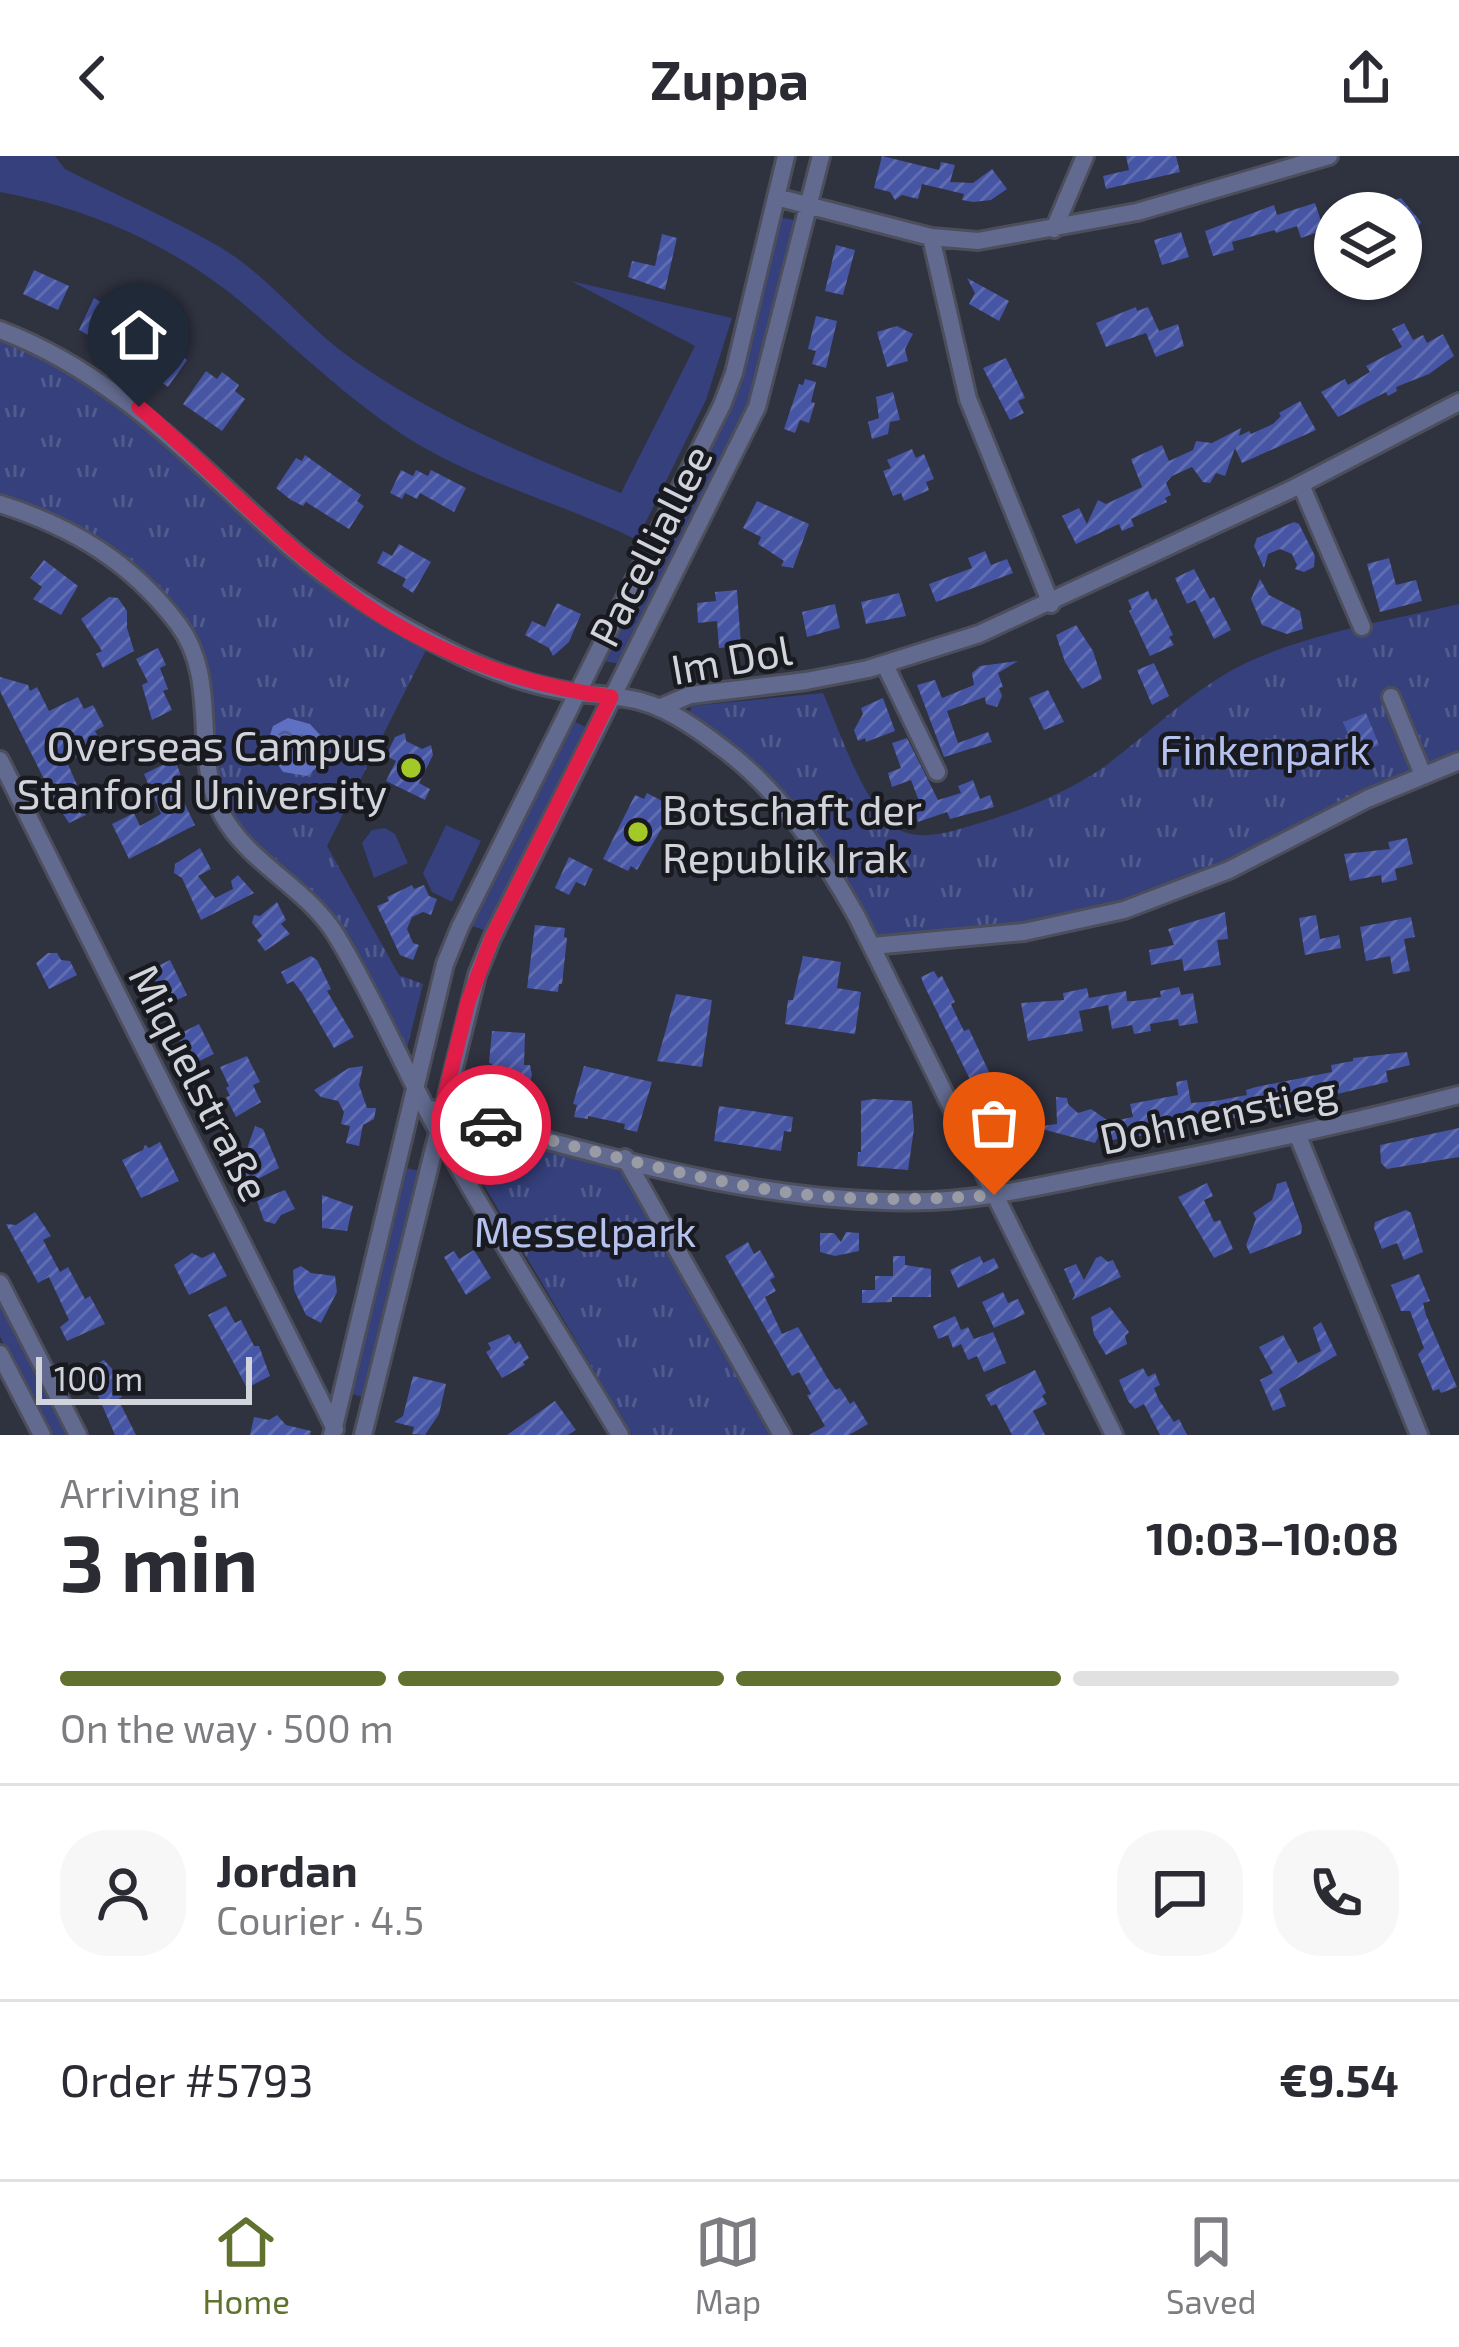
<!DOCTYPE html>
<meta charset="utf-8">
<style>
body{margin:0;font-family:"Exo 2",sans-serif;background:#f7f7f7;color:#2b2b33;height:100vh;display:flex;flex-direction:column;font-size:45px;white-space:nowrap}
*{box-sizing:border-box;margin:0}
p{font-size:39px;color:#7c7c81}
.icon{flex:none;width:66px;height:66px;fill:none;stroke:currentColor;stroke-width:2;stroke-linecap:round;stroke-linejoin:round}
.map{position:relative;height:1279px;overflow:hidden}
.drawer{display:flex;flex-direction:column;background:#fff;flex:1}
.drawer>*{flex:none}
.fabs{position:absolute;left:1314px;top:36px;display:grid;gap:24px}
.fabs a{display:grid;place-items:center;width:108px;height:108px;border-radius:50%;background:#fff;box-shadow:0 3px 9px #0004;font-size:60px}
.scale{position:absolute;left:36px;bottom:30px;width:216px;box-sizing:border-box;padding-left:12px;border:6px solid #d2d4dc;border-top:0;font-size:33px;line-height:42px;white-space:nowrap;color:#d2d4dc;-webkit-text-stroke:9px #191a20;paint-order:stroke}
.pin{position:absolute;display:grid;place-items:center;width:102px;height:102px;color:#fff;margin:-123px -51px;border-radius:50% 50% 50% 0;rotate:-45deg;box-shadow:0 0 12px #0007}
.pin .icon{rotate:45deg}
.courier{position:absolute;display:grid;place-items:center;width:120px;height:120px;margin:-60px;border:9px solid #e11d48;border-radius:50%;background:#fff;color:#222;box-shadow:0 3px 15px #0007}
.head em{font-style:normal;font-weight:700}
.head div{display:flex;flex-direction:column-reverse}
.head{display:flex;align-items:center;justify-content:space-between;height:204px;padding:0 60px}
h1{font-size:78px;font-weight:700;line-height:90px}
.bar{display:grid;grid-template-columns:repeat(4,1fr);gap:18px 12px;align-content:center;height:144px;padding:0 60px}
.bar i{height:15px;border-radius:9px;background:#e1e1e2}
.bar .active{background:#61722e}
.bar p{grid-column:span 4}
.line{display:flex;align-items:center;gap:30px;padding:0 60px;border-top:3px solid #e1e1e2}
.line div{flex:1}
.round{display:grid;place-items:center;flex:none;width:126px;height:126px;border-radius:48px;background:#f7f7f7}
header{display:flex;justify-content:space-between;align-items:center;height:156px;padding:0 60px;background:#fff;font-size:54px;font-weight:700}
.tab-bar{display:flex;justify-content:space-around;align-items:center;height:168px;border-top:3px solid #e1e1e2;background:#fff;font-size:33px;color:#7c7c81}
.tab-bar a{display:grid;justify-items:center;gap:6px}
.tab-bar .active{color:#61722e}
.map>svg:first-child{display:block}
.green{fill:#35407c}
.park{fill:url(#park-tufts)}
.water{fill:url(#water-ripples)}
.building{fill:url(#building-hatch)}
.lines{fill:none;stroke-linecap:round;stroke-linejoin:round}
.minor-casing{stroke:#4c4f5b;stroke-width:22}
.minor{stroke:#626b8f;stroke-width:16}
.done{stroke:#999ba5;stroke-width:12;stroke-dasharray:0 21.6}
.route{stroke:#e11d48;stroke-width:15}
.poi-dot{fill:#a2c928;stroke:#191a20;stroke-width:4.5}
.labels{text-anchor:middle;dominant-baseline:central;stroke-width:9;stroke-linejoin:round;paint-order:stroke}
.street-label{font-size:42px;fill:#d2d4dc;stroke:#191a20}
.poi-label{font-size:42px;fill:#d2d4dc;stroke:#191a20;text-anchor:end}
.park-label{font-size:42px;fill:#b6c2ee;stroke:#191a20}
</style>
<header><svg class="icon" aria-label="back" viewBox="0 0 24 24"><path d="M15 5l-7 7 7 7"/></svg>Zuppa<svg class="icon" aria-label="share" viewBox="0 0 24 24"><path d="M12 15V3M7 8l5-5 5 5M5 13v7h14v-7"/></svg></header>
<div class="map">
<svg width="1459" height="1279" viewBox="0 0 1459 1279">
<defs>
<pattern id="park-tufts" width="24" height="20" patternUnits="userSpaceOnUse" patternTransform="scale(3)"><rect width="24" height="20" fill="#35407c"/><path d="M3 7l-1-3M5 7V3M7 7l1-3M15 17l-1-3M17 17v-4M19 17l1-3" fill="none" stroke="#515b8e"/></pattern>
<pattern id="water-ripples" width="26" height="14" patternUnits="userSpaceOnUse" patternTransform="scale(3)"><rect width="26" height="14" fill="#5f70c2"/><path d="M2 4q2-2 4 0t4 0M15 11q2-2 4 0t4 0" fill="none" stroke="#525d8f"/></pattern>
<pattern id="building-hatch" width="6" height="6" patternUnits="userSpaceOnUse" patternTransform="scale(3)"><rect width="6" height="6" fill="#4755a5"/><path d="M-1 1l2-2M0 6l6-6M5 7l2-2" fill="none" stroke="#616db1"/></pattern>
</defs>
<rect width="100%" height="100%" fill="#2f323f"/>
<!-- green -->
<path class="green" d="M0 0H55L65 13C116 39 170 62 220 91 270 121 305 170 352 203 432 260 531 302 621 337L695 190 571 125 732 162 706 244 637 384C561 346 475 326 403 279 343 239 294 191 240 145 170 88 88 52 0 36Z
M780 61 798 65 752 242 622 508 602 505 745 201Z
M572 564 589 573 487 775 469 769Z
M446 669 481 685 452 746 432 736 423 717Z
M385 672 395 678 408 707 374 722 362 687 372 674Z
M402 1011 420 1015 366 1242 349 1237Z
M0 1146 69 1279H51L0 1181Z"/>
<!-- park -->
<path class="park" d="M0 183 82 223 132 257 324 428 427 492 327 690 399 819 423 828 405 900 325 752 245 677 218 634 210 582 174 453 128 404 93 380 58 360 0 341Z
M1459 448V598L1374 631 1166 736 1041 767 882 781 870 776 820 685 687 562 692 550 823 537C839 572 867 662 904 676 927 684 954 675 976 668 1018 656 1064 638 1101 613 1151 577 1191 533 1248 506 1310 477 1392 464 1459 448Z
M459 967 613 1010 623 1018 775 1279H632L453 977Z"/>
<!-- water -->
<path class="water" d="M288 562 310 568 321 580 317 611 307 620 283 616 266 591 273 570Z"/>
<!-- building -->
<path class="building" d="M882 0 939 14 941 6 955 9 950 26 973 27 992 13 1007 33 991 44 973 46 962 44 964 38 922 28 918 43 902 39 895 44 890 36 874 32Z
M1126 0H1176L1180 16 1106 33 1103 20 1129 14Z
M1401 42 1421 66 1416 75 1418 83 1401 89V57H1384L1392 45Z
M1315 47 1324 74 1301 82 1297 70 1276 77 1275 74 1232 86 1234 94 1213 100 1205 75 1274 49 1277 59Z
M1181 76 1189 101 1162 109 1154 84Z
M662 78 677 82 665 134 628 121 632 105 655 110Z
M836 89 855 94 843 139 825 135Z
M34 114 69 130 58 154 23 138Z
M967 122 1009 145 999 165 969 148 975 137Z
M94 142 130 164 132 171 124 183 143 193 155 176 187 204 168 231 151 219 154 214 118 190 116 194 79 174Z
M1136 151 1137 155 1148 151 1159 175 1178 168 1184 190 1156 201 1146 177 1106 191 1096 167Z
M816 160 837 165 826 212 812 208 816 195 808 193Z
M1404 167 1413 184 1423 179 1427 187 1443 178 1454 200 1429 218 1396 231 1397 235 1388 240 1386 236 1338 261 1321 236 1345 223 1348 229 1370 216 1366 210 1402 191 1392 173Z
M897 170 913 178 905 193 908 205 887 211 877 176Z
M1006 202 1025 242 1018 245 1024 257 1010 264 983 212Z
M206 215 217 223 222 216 239 229 235 235 245 243 222 275 183 248Z
M805 223 816 226 811 246 815 247 809 267 800 264 795 277 784 273 799 228 803 229Z
M893 236 900 264 890 266 888 278 872 283 868 266 879 262 876 241Z
M1300 245 1316 274 1242 307 1235 292 1225 320 1216 317 1210 327 1203 326 1192 311 1172 320 1166 327 1171 339 1165 342 1167 346 1131 363 1134 370 1122 375 1119 368 1076 388 1062 360 1079 352 1087 368 1098 344 1106 348 1142 331 1131 303 1162 289 1169 305 1193 294 1196 285 1212 287 1241 272 1239 280 1249 275 1251 278 1273 268 1281 260 1279 257Z
M912 293 916 302 924 298 934 323 926 326 929 334 904 345 901 337 893 340 883 315 891 312 887 304Z
M305 299 361 339 357 345 364 350 349 373 306 346 303 350 291 344 276 332 296 302 302 305Z
M401 314 413 320 416 314 428 320 431 314 466 332 454 356 420 337 417 343 405 337 402 343 390 337Z
M757 345 809 368 793 412 781 410 784 405 758 388 761 381 743 372Z
M1294 366 1299 368 1315 400 1314 411 1304 416 1295 413 1297 409 1292 398 1280 393 1268 398 1264 412 1254 390 1257 382Z
M399 388 431 406 413 437 402 430 406 423 377 407 383 395 392 400Z
M985 395 991 409 1007 403 1013 417 936 446 929 428 972 412 968 402Z
M1389 402 1396 429 1416 424 1422 445 1380 456 1367 408Z
M44 404 78 430 61 459 33 443 42 431 30 422Z
M1194 413 1210 443 1214 441 1231 474 1214 483 1195 444 1187 448 1175 422Z
M1260 423 1269 439 1300 455 1303 473 1287 478 1262 469 1251 443Z
M737 434 741 490 719 492 717 465 698 467 697 447 716 445 715 436Z
M1148 435 1152 444 1156 442 1173 479 1169 481 1174 489 1150 500 1129 455 1132 453 1128 444Z
M899 437 906 460 866 468 861 446Z
M109 441 118 442 127 455V472L134 495 103 512 96 498 102 495 81 463Z
M557 447 581 458 569 486 553 500 549 492 525 479 532 465 545 471Z
M835 448 840 472 807 481 802 456Z
M1076 469 1093 495 1102 523 1082 533 1065 506 1056 479Z
M158 492 166 509 160 512 168 533 163 535 172 554 152 564 142 529 148 526 136 503Z
M1018 505 998 517 1003 531 999 532 1002 540 997 551 986 548 985 541 947 555 958 587 988 576 992 586 944 601 917 529 935 524 942 542 974 529 972 517 980 510Z
M1154 507 1169 540 1152 549 1137 514Z
M0 521 28 529 30 535 37 531 49 555 78 541 84 553 93 549 104 570 95 575 102 588 67 606 87 652 84 654 86 659 69 667 56 647 0 535Z
M1048 534 1064 566 1044 574 1029 542Z
M883 542 895 575 866 586 865 582 858 585 854 574 863 558 861 552Z
M1366 557 1379 589 1356 598 1343 566Z
M405 577 406 585 422 593 431 589 433 599 419 627 430 633 425 644 386 625 396 605 386 600 395 581Z
M907 582 938 644 961 637 958 630 973 624 980 643 990 639 994 651 950 663 947 656 918 666 914 656 922 653 911 624 892 631 888 617 901 612 892 587Z
M175 603 184 629 177 632 195 669 129 703 112 668 134 657 140 670 161 658 144 618Z
M647 637 664 646 661 652 666 655 661 665 665 667 637 714 631 710 628 715 603 703 635 639 644 643Z
M1407 682 1413 708 1395 713 1397 724 1382 727 1381 719 1350 725 1344 698 1390 693 1388 686Z
M200 692 211 713 198 720 215 742 233 733 231 725 238 719 254 737 201 764 182 722 174 717 175 708Z
M569 701 593 713 585 730 576 726 569 739 555 732Z
M412 729 414 733 424 729 429 740 437 743 431 759 423 756 412 761 407 773 413 787 419 789 413 804 400 799 377 750 389 745 387 741Z
M277 746 286 764 281 768 290 778 265 795 257 784 262 780 252 767 254 759 260 760Z
M1225 756 1228 783 1217 784 1221 809 1184 815 1182 803 1151 809 1149 794 1174 789 1168 773Z
M1316 759 1320 783 1339 779 1341 792 1305 799 1299 762Z
M1411 761 1415 781 1404 783 1410 815 1393 818 1390 800 1366 805 1360 771Z
M535 769 565 772 564 781 567 782 562 828H559L558 836 527 832Z
M48 797H57L61 804 70 805 77 819 49 833 36 807Z
M311 800 317 804 331 833 327 835 354 881 334 892 302 837 293 825 287 828 281 816Z
M803 800 841 806 837 832 861 836 855 878 785 868 788 844H793Z
M170 804 187 839 159 853 142 818Z
M934 815 938 822 942 820 955 846 951 848 956 859 964 875 969 873 989 916 986 917 998 943 1003 941 1030 1002 1010 1006 924 829 921 821Z
M1179 831 1181 839 1193 837 1198 867 1179 870 1178 863 1150 868 1151 875 1134 878 1132 869 1112 873 1108 849 1079 855 1083 875 1028 885 1021 847 1064 844 1063 837 1087 832 1089 842 1126 835 1127 845H1134L1161 841 1160 835Z
M676 838 712 844 702 911 657 905Z
M199 868 214 898 187 911 177 890 181 888 177 879Z
M492 875 525 877 524 909H530L532 919 526 942 494 939 495 928 490 926 492 908 489 907Z
M1407 896 1410 909 1386 915 1388 926 1261 956 1254 963 1243 965 1242 961 1233 962 1231 958 1167 970 1168 976 1112 984 1109 966 1133 961 1130 948 1178 939 1176 926 1187 924 1191 947 1215 945 1247 939 1246 934 1256 931 1332 916 1331 909 1353 905V902Z
M247 900 260 926 253 929 261 946 236 961 226 941 230 940 226 932 229 930 220 911Z
M363 910 359 929 367 952H376L374 963 363 969 359 990 346 987 350 970 341 968 344 956 338 945 321 941 314 934 349 912Z
M584 910 652 926 637 976 624 973 625 968 588 960V963L574 961 577 949 573 948Z
M1056 941 1067 942 1068 948 1078 957 1091 953 1107 964 1095 987 1034 971 1057 968Z
M873 943 912 945 914 973 908 1014 857 1010 858 996H861V945Z
M719 950 793 961 791 976 784 975 781 995 714 985Z
M255 970 263 973 279 1012 246 1029 240 1016 247 1013 243 1004Z
M1459 972V1001L1387 1013 1381 1007 1380 989Z
M160 986 179 1025 141 1042 122 1004 143 994 145 989 149 992Z
M1286 1025 1302 1070 1301 1078 1250 1098 1246 1089 1256 1063 1253 1057 1272 1044 1277 1028Z
M1207 1027 1213 1040 1204 1044 1214 1066 1220 1064 1233 1093 1214 1102 1178 1041Z
M285 1034 295 1053 281 1059 275 1068 264 1065 257 1045Z
M322 1039 353 1050 347 1075 322 1072Z
M1406 1054 1411 1057 1423 1096 1404 1104 1397 1087 1382 1093 1374 1072 1375 1066Z
M35 1056 51 1080 43 1084 60 1116 68 1111 85 1143 90 1140 105 1168 67 1185 60 1171 69 1164 49 1121 38 1127 6 1068 16 1069Z
M846 1076 859 1077V1095L835 1100 820 1096V1077H834L841 1086Z
M748 1086 754 1098 760 1094 775 1121 770 1124 776 1135 765 1141 782 1178 798 1171 828 1223 836 1234 840 1232 850 1248 854 1245 868 1268 849 1279H809L825 1270 807 1239 811 1238 799 1216 792 1220 725 1100Z
M474 1094 491 1122 466 1139 444 1101 454 1095 459 1103Z
M214 1096 227 1120 189 1139 174 1109 192 1097 202 1102Z
M893 1100H905V1109L931 1113V1141H892V1146L862 1147V1134H875V1120H893Z
M980 1100 983 1107 994 1102 999 1112 958 1132 950 1114Z
M1101 1100 1108 1106 1113 1104 1121 1121 1072 1144 1075 1139 1064 1113 1076 1108 1084 1124 1096 1102Z
M301 1110 311 1117 335 1120 337 1136 321 1167 306 1159 294 1134 293 1114Z
M1419 1118 1430 1145 1423 1147 1426 1159 1457 1231 1441 1237 1439 1233 1433 1235 1418 1198 1424 1192 1410 1155H1401L1391 1129Z
M1003 1136 1008 1147 1018 1143 1025 1158 994 1172 982 1146Z
M226 1150 235 1167 241 1164 254 1190H259L270 1220 247 1232 208 1159Z
M1110 1151 1129 1176 1125 1180 1127 1188 1106 1199 1094 1179 1091 1161Z
M955 1160 961 1174 968 1171 974 1183 993 1176 1006 1207 984 1216 977 1200 968 1204 961 1188 953 1192 948 1179 938 1183 933 1170Z
M1321 1166 1337 1199 1279 1233 1286 1250 1273 1255 1260 1224 1273 1217 1259 1191 1283 1179 1298 1207 1321 1195 1313 1172Z
M509 1178 515 1188 519 1185 529 1202 523 1206 525 1209 502 1222 486 1196 491 1193 488 1187Z
M104 1204 115 1216 114 1224 122 1241 118 1243 136 1279H115L96 1235 92 1237 81 1216Z
M1143 1212 1148 1221 1155 1217 1160 1229 1154 1232 1159 1244 1174 1266 1179 1263 1187 1279H1160L1144 1248 1135 1253 1128 1245 1119 1224Z
M1035 1214 1046 1237 1042 1240 1047 1248 1033 1255 1045 1279H1012L996 1248 991 1250 985 1239Z
M413 1220 446 1228 439 1258 425 1279 412 1278 414 1271 394 1266 403 1260Z
M555 1245 576 1274 568 1279H507Z
M277 1259 286 1269 311 1275 310 1279H250L254 1261 269 1264Z"/>
<g class="lines">
<!-- minor casing -->
<g class="minor-casing">
<path id="minor" d="M776 41 931 81 978 85 1137 56 1329 0
M1054 73 1085 0
M931 81 968 243 1051 448
M0 174C119 219 197 309 290 391 338 433 392 466 450 495 484 512 523 527 561 534 588 540 617 538 643 546 670 553 699 574 721 591 781 635 821 697 857 761L1114 1279
M1301 329 1362 471
M0 348C73 371 131 406 178 468 221 525 190 599 223 660 250 708 307 732 336 779 374 841 402 910 437 973 494 1077 559 1177 620 1279
M885 509 937 616
M1391 541 1423 619
M659 552 690 539 806 525 868 513 979 478 1290 334 1459 246
M0 604 335 1273
M872 790 1024 776 1124 754 1229 714 1367 643 1459 605
M431 953C592 996 763 1051 932 1045 995 1042 1058 1026 1121 1014 1235 992 1347 968 1459 939
M1298 980 1419 1279
M625 1002 782 1279
M0 1127 78 1279
M0 1198 42 1279
M332 1279 445 808 460 771 722 249 734 217 786 0
M363 1279 477 819 492 782 757 251 821 0"/>
</g>
<!-- minor -->
<use href="#minor" class="minor"/>
</g>
<g class="lines">
<!-- done -->
<path class="done" d="M491 969C592 994 695 1025 799 1038 864 1045 929 1044 994 1039"/>
<!-- route -->
<path class="route" d="M139 251C209 311 272 381 347 436 424 494 517 528 611 541L492 782 468 846 441 956 491 969"/>
</g>
<!-- markers -->
<g class="poi-dot">
<circle cx="411" cy="612" r="12"/>
<circle cx="638" cy="676" r="12"/>
</g>
<g class="labels">
<!-- street labels -->
<g class="street-label">
<text transform="translate(649 389) rotate(-63)">Pacelliallee</text>
<text transform="translate(731 502) rotate(-10)">Im Dol</text>
<text transform="translate(201 926) rotate(63)">Miquelstraße</text>
<text transform="translate(1218 957) rotate(-12)">Dohnenstieg</text>
</g>
<!-- poi labels -->
<g class="poi-label">
<text x="387" y="588">Overseas Campus<tspan x="387" dy="48">Stanford University</tspan></text>
<text x="662" y="652" text-anchor="start">Botschaft der<tspan x="662" dy="48">Republik Irak</tspan></text>
</g>
<!-- park labels -->
<g class="park-label">
<text x="1265" y="592">Finkenpark</text>
<text x="585" y="1074">Messelpark</text>
</g>
</g>
</svg>
<div class="fabs">
<a><svg class="icon" aria-label="layers" viewBox="0 0 24 24"><path d="M12 4l9 5-9 5-9-5zM3 14l9 5 9-5"/></svg></a>
</div>
<div class="scale">100 m</div>
<div class="pin" style="left:994px;top:1039px;background:#ea580c"><svg class="icon" aria-label="bag" viewBox="0 0 24 24"><path d="M5 8h14l-1 12H6zM9 8a3 3 0 0 1 6 0"/></svg></div>
<div class="pin" style="left:139px;top:251px;background:#1f2937"><svg class="icon" aria-label="home" viewBox="0 0 24 24"><path d="M3 11l9-7 9 7M6 9v11h12V9"/></svg></div>
<div class="courier" style="left:491px;top:969px"><svg class="icon" aria-label="car" viewBox="0 0 24 24"><path d="M5 17H2v-5l4-1 3-4h7l3 4 3 1v5h-3M9 17h6M6 11h13"/><circle cx="7" cy="17" r="2"/><circle cx="17" cy="17" r="2"/></svg></div>
</div>
<section class="drawer">
<div class="head"><div><h1>3 min</h1><p>Arriving in</p></div><em>10:03–10:08</em></div>
<div class="bar"><i class="active"></i><i class="active"></i><i class="active"></i><i></i><p>On the way · 500 m</p></div>
<div class="line" style="height:216px"><a class="round"><svg class="icon" aria-label="person" viewBox="0 0 24 24"><circle cx="12" cy="8" r="4"/><path d="M4 21q1-7 8-7t8 7"/></svg></a><div><b>Jordan</b><p>Courier · 4.5</p></div><a class="round"><svg class="icon" aria-label="chat" viewBox="0 0 24 24"><path d="M4 5h16v11H9l-5 4z"/></svg></a><a class="round"><svg class="icon" aria-label="phone" viewBox="0 0 24 24"><path d="M5 4h4l2 5-3 2q2 4 5 5l2-3 5 2v4C11 20 4 13 5 4z"/></svg></a></div>
<div class="line" style="height:156px"><div>Order #5793</div><b>€9.54</b></div>
</section>
<nav class="tab-bar">
<a class="active"><svg class="icon" aria-label="home" viewBox="0 0 24 24"><path d="M3 11l9-7 9 7M6 9v11h12V9"/></svg>Home</a>
<a><svg class="icon" aria-label="map" viewBox="0 0 24 24"><path d="M3 6l6-2 6 2 6-2v14l-6 2-6-2-6 2zM9 4v14M15 6v14"/></svg>Map</a>
<a><svg class="icon" aria-label="saved" viewBox="0 0 24 24"><path d="M7 4h10v16l-5-4-5 4z"/></svg>Saved</a>
</nav>
